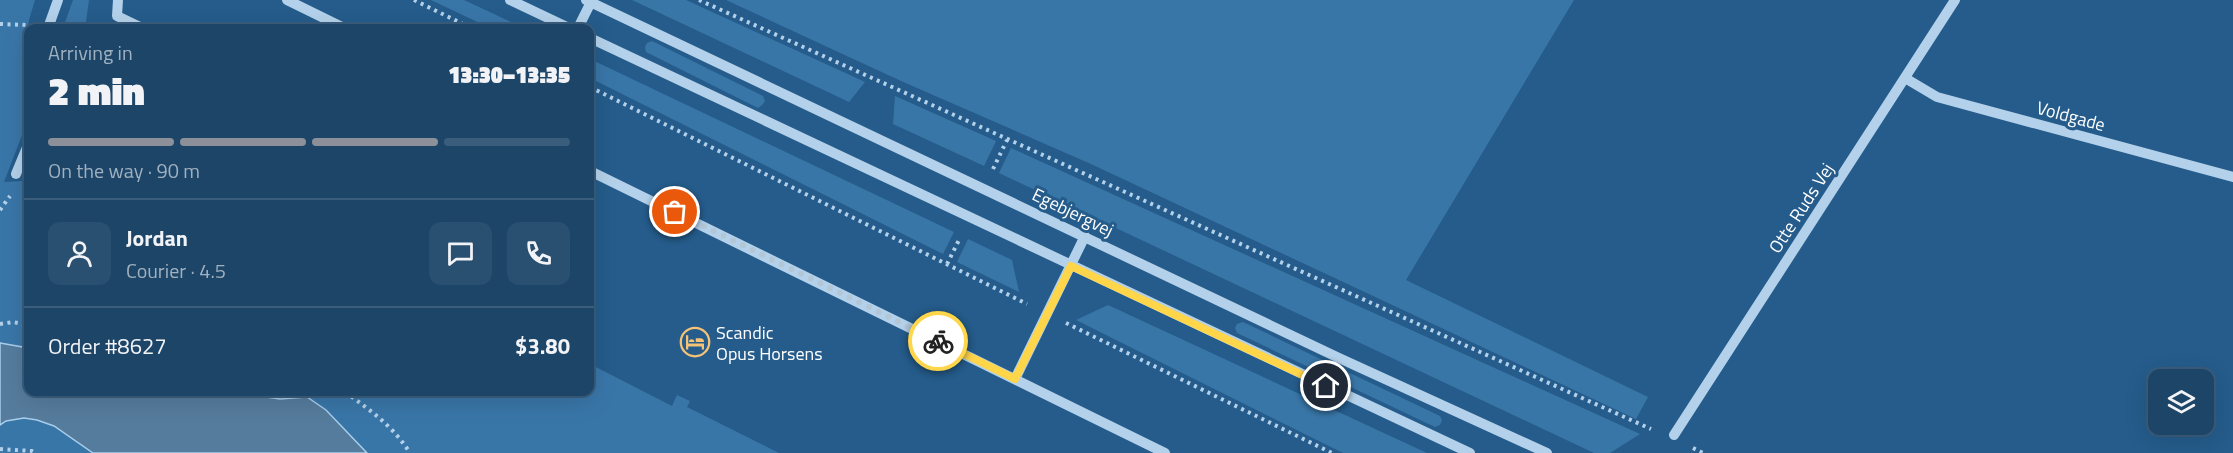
<!DOCTYPE html>
<meta charset="utf-8">
<style>
body{margin:0;font-family:"Titillium Web",sans-serif;background:#294f71;color:#f1f3f6;height:100vh;display:flex;flex-direction:column;font-size:22px;white-space:nowrap}
*{box-sizing:border-box;margin:0}
p{font-size:20px;color:#a0b1c0}
.icon{flex:none;width:33px;height:33px;fill:none;stroke:currentColor;stroke-width:2;stroke-linecap:round;stroke-linejoin:round}
.map{position:relative;flex:1;overflow:hidden}
.details{position:absolute;left:24px;top:24px;width:570px;height:372px;display:flex;flex-direction:column;background:#1c4568;border-radius:12px;box-shadow:0 6px 24px #0002,0 0 0 2px #3a5d7c}
.details>*{flex:none}
.controls{position:absolute;left:2148px;top:369px;display:grid;gap:12px}
.controls a{display:grid;place-items:center;width:66px;height:66px;border-radius:12px;background:#1c4568;box-shadow:0 6px 24px #0002,0 0 0 2px #3a5d7c;font-size:30px}
.pin{position:absolute;display:grid;place-items:center;width:51px;height:51px;color:#fff;margin:-26px;border:3px solid #fff;border-radius:50%;box-shadow:0 2px 6px #0007}
.courier{position:absolute;display:grid;place-items:center;width:60px;height:60px;margin:-30px;border:4px solid #ffd54a;border-radius:50%;background:#fff;color:#222;box-shadow:0 2px 8px #0007}
.headline em{font-style:normal;font-weight:800}
.headline div{display:flex;flex-direction:column-reverse}
.headline{display:flex;align-items:center;justify-content:space-between;height:102px;padding:0 24px}
h1{font-size:39px;font-weight:800;line-height:45px}
.bar{display:grid;grid-template-columns:repeat(4,1fr);gap:9px 6px;align-content:center;height:72px;padding:0 24px}
.bar i{height:8px;border-radius:4px;background:#3a5d7c}
.bar .selected{background:#8c9099}
.bar p{grid-column:span 4}
.line{display:flex;align-items:center;gap:15px;padding:0 24px;border-top:2px solid #3a5d7c}
.line div{flex:1}
.round{display:grid;place-items:center;flex:none;width:63px;height:63px;border-radius:12px;background:#294f71}
.map>svg:first-child{display:block}
.green{fill:#3976a8}
.water{fill:#567c9d;stroke:#a7cdeb;stroke-width:1.5}
.lines{fill:none;stroke-linecap:round;stroke-linejoin:round}
.path{stroke:#b3d1ea;stroke-width:4;stroke-dasharray:3 4.5;stroke-linecap:butt}
.minor{stroke:#b3d1ea;stroke-width:10}
.done{stroke:#b3c6d6;stroke-width:6;stroke-dasharray:0 10.8}
.route{stroke:#ffd54a;stroke-width:8}
.labels{text-anchor:middle;dominant-baseline:central;stroke-width:6;stroke-linejoin:round;paint-order:stroke}
.street-label{font-size:18px;fill:#fff;stroke:#255c8b}
.poi-label{font-size:18px;fill:#fff;stroke:#255c8b;text-anchor:start}
</style>
<div class="map">
<svg width="2233" height="453" viewBox="0 0 2233 453">
<rect width="100%" height="100%" fill="#255c8b"/>
<!-- green -->
<path class="green" d="M0 0H35L29 20 27 33 28 112 24 130 4 182 22 181 28 169V392H590V364L672 406 677 395 690 401 687 407 779 453H0Z
M73 0H89L85 28H63Z
M431 0H464L524 28H490Z
M632 0H686L865 82 849 102Z
M726 0H1574L1406 280 1648 397 1636 419 1091 164 901 81Z
M652 41 763 96 765 101 762 105 758 108 646 52 645 47 647 43Z
M590 59 954 232 943 254 590 78Z
M895 96 996 141 984 166 893 124Z
M1011 148 1640 434 1610 453H1594L999 173Z
M968 239 1012 260 1019 292 957 262Z
M1108 305 1427 453H1343L1076 320Z
M1243 322 1440 416 1442 420 1440 425 1435 427 1237 333 1235 328 1237 324Z"/>
<!-- water -->
<path class="water" d="M0 343 28 348V392H232L280 399 307 397 326 410 367 453H93L54 426 37 420 24 418 6 421 0 425Z"/>
<g class="lines">
<!-- path -->
<path class="path" d="M414 0 471 28
M699 0 1651 429
M0 24 26 25
M590 87 1027 304
M993 169 1007 140
M0 210 10 196
M947 264 960 238
M1066 323 1332 453
M0 324 13 322 28 325
M345 392C370 410 393 426 410 453
M1693 448 1703 453
M0 449 32 451 36 453"/>
<!-- minor -->
<path class="minor" d="M118 0 117 16 142 28
M287 0 344 28
M510 0 569 28
M586 0 1339 358 1547 453
M48 28 58 0
M578 28 592 0
M590 38 1470 453
M1905 78 1937 97 2233 177
M590 171 1165 453
M16 174 28 145
M1015 379 1085 236
M1674 435 1955 0"/>
</g>
<g class="lines">
<!-- done -->
<path class="done" d="M675 212 938 341"/>
<!-- route -->
<path class="route" d="M938 341 1015 379 1071 266 1326 386"/>
</g>
<!-- icons -->
<defs>
<g id="hotel-ring" transform="scale(1.5)"><circle r="9.5" fill="#255c8b" stroke="#f4c376" stroke-width="1.5"/><path d="M-6-4.5h1.5V1H6V5H4.5V3h-9V5H-6ZM-4 0a1.8 1.8 0 1 1 3.6 0ZM.5 0V-2.5h3Q6-2.5 6 0Z" fill="#f4c376"/></g>
</defs>
<g fill-rule="evenodd">
<use href="#hotel-ring" x="695" y="342"/>
</g>
<g class="labels">
<!-- street labels -->
<g class="street-label">
<text transform="translate(2071 116) rotate(15)">Voldgade</text>
<text transform="translate(1801 208) rotate(-57)">Otte Ruds Vej</text>
<text transform="translate(1073 212) rotate(26)">Egebjergvej</text>
</g>
<!-- poi labels -->
<g class="poi-label">
<text x="716" y="332">Scandic<tspan x="716" dy="21">Opus Horsens</tspan></text>
</g>
</g>
</svg>
<div class="controls">
<a><svg class="icon" aria-label="layers" viewBox="0 0 24 24"><path d="M12 4l9 5-9 5-9-5zM3 14l9 5 9-5"/></svg></a>
</div>
<div class="pin" style="left:675px;top:212px;background:#ea580c"><svg class="icon" aria-label="bag" viewBox="0 0 24 24"><path d="M5 8h14l-1 12H6zM9 8a3 3 0 0 1 6 0"/></svg></div>
<div class="pin" style="left:1326px;top:386px;background:#1f2937"><svg class="icon" aria-label="home" viewBox="0 0 24 24"><path d="M3 11l9-7 9 7M6 9v11h12V9"/></svg></div>
<div class="courier" style="left:938px;top:341px"><svg class="icon" aria-label="bike" viewBox="0 0 24 24"><circle cx="6" cy="16" r="4"/><circle cx="18" cy="16" r="4"/><path d="M6 16l4-8h5l3 8M10 8l3 8H6M13 5h3"/></svg></div>
<section class="details">
<div class="headline"><div><h1>2 min</h1><p>Arriving in</p></div><em>13:30–13:35</em></div>
<div class="bar"><i class="selected"></i><i class="selected"></i><i class="selected"></i><i></i><p>On the way · 90 m</p></div>
<div class="line" style="height:108px"><a class="round"><svg class="icon" aria-label="person" viewBox="0 0 24 24"><circle cx="12" cy="8" r="4"/><path d="M4 21q1-7 8-7t8 7"/></svg></a><div><b>Jordan</b><p>Courier · 4.5</p></div><a class="round"><svg class="icon" aria-label="chat" viewBox="0 0 24 24"><path d="M4 5h16v11H9l-5 4z"/></svg></a><a class="round"><svg class="icon" aria-label="phone" viewBox="0 0 24 24"><path d="M5 4h4l2 5-3 2q2 4 5 5l2-3 5 2v4C11 20 4 13 5 4z"/></svg></a></div>
<div class="line" style="height:78px"><div>Order #8627</div><b>$3.80</b></div>
</section>
</div>
